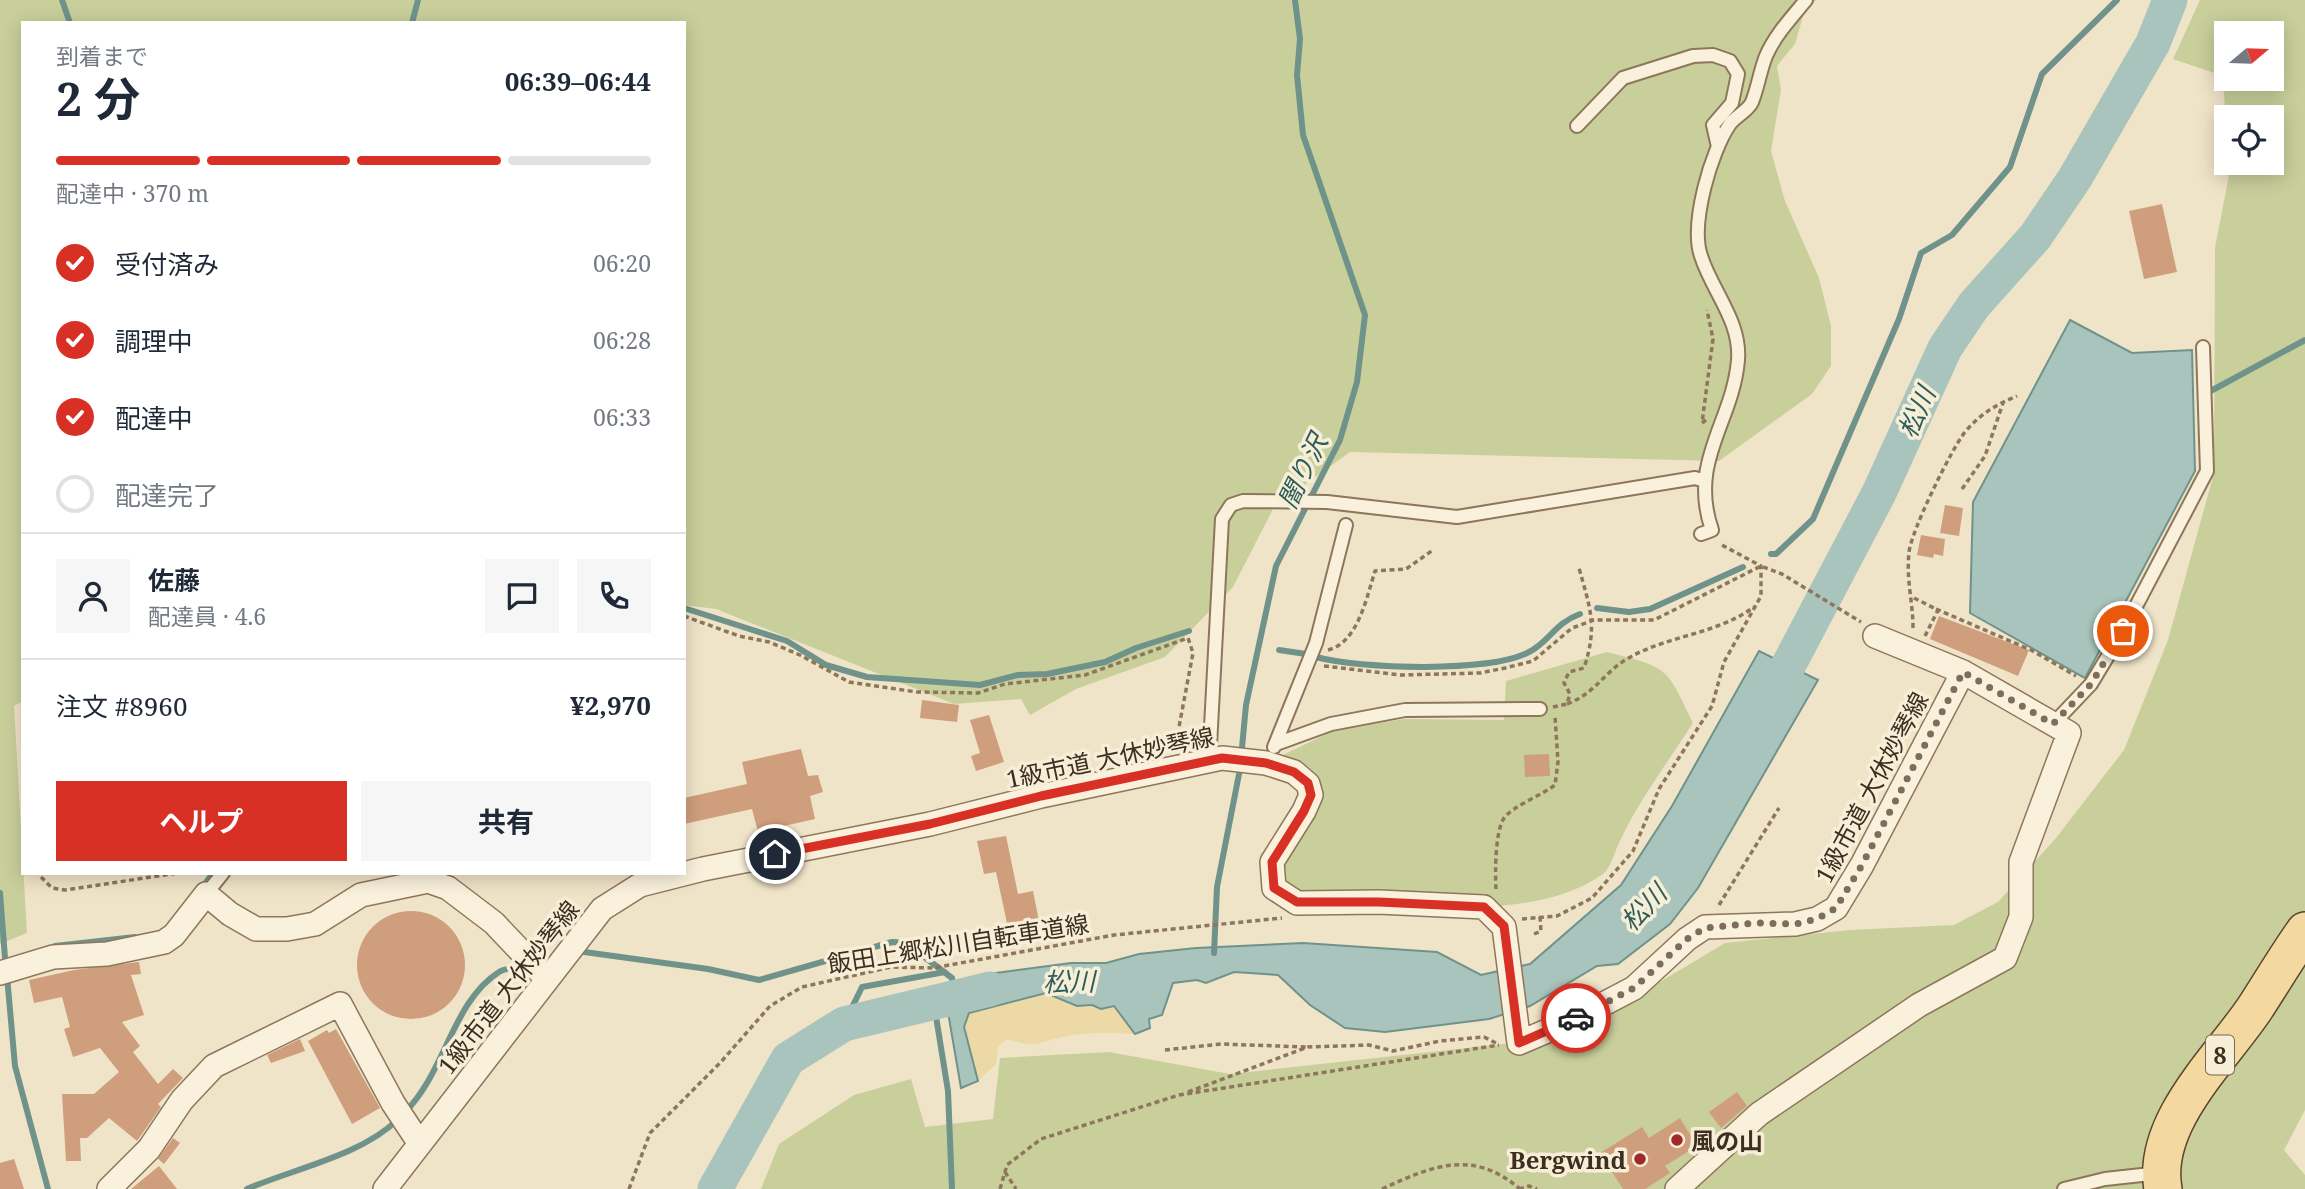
<!DOCTYPE html>
<html lang="ja">
<meta charset="utf-8">
<style>
body{margin:0;font-family:"Noto Serif","Noto Sans JP",serif;background:#f6f6f7;color:#1f2937;height:100vh;display:flex;flex-direction:column;font-size:26px;white-space:nowrap}
*{box-sizing:border-box;margin:0}
p{font-size:23px;color:#747a83}
.icon{flex:none;width:38px;height:38px;fill:none;stroke:currentColor;stroke-width:2;stroke-linecap:round;stroke-linejoin:round}
.map{position:relative;flex:1;overflow:hidden}
.side{position:absolute;left:21px;top:21px;width:665px;height:854px;display:flex;flex-direction:column;background:#fff;border-radius:0px;box-shadow:0 4px 18px #0003}
.side>*{flex:none}
.needle{width:46px;rotate:71deg}
.buttons{position:absolute;left:2214px;top:21px;display:grid;gap:14px}
.buttons a{display:grid;place-items:center;width:70px;height:70px;border-radius:0px;background:#fff;box-shadow:0 4px 18px #0003;font-size:35px}
.pin{position:absolute;display:grid;place-items:center;width:60px;height:60px;color:#fff;margin:-30px;border:4px solid #fff;border-radius:50%;box-shadow:0 2px 7px #0007}
.courier{position:absolute;display:grid;place-items:center;width:70px;height:70px;margin:-35px;border:5px solid #d93025;border-radius:50%;background:#fff;color:#222;box-shadow:0 2px 9px #0007}
.overview em{font-style:normal;font-weight:700}
.overview div{display:flex;flex-direction:column-reverse}
.overview{display:flex;align-items:center;justify-content:space-between;height:119px;padding:0 35px}
h1{font-size:46px;font-weight:700;line-height:52px}
.bar{display:grid;grid-template-columns:repeat(4,1fr);gap:10px 7px;align-content:center;height:84px;padding:0 35px}
.bar i{height:9px;border-radius:5px;background:#e0e1e3}
.bar .current{background:#d93025}
.bar p{grid-column:span 4}
.line{display:flex;align-items:center;gap:18px;padding:0 35px;border-top:2px solid #e0e1e3}
.line div{flex:1}
.round{display:grid;place-items:center;flex:none;width:74px;height:74px;border-radius:0px;background:#f6f6f7}
ol{padding:0 35px;list-style:none}
li{display:flex;align-items:center;gap:21px;height:77px}
li p{margin-inline-start:auto}
li .icon{padding:7px;border-radius:50%;background:#d93025;color:#fff;stroke-width:4}
li:last-child{color:#747a83}
li i{width:38px;height:38px;border:4px solid #e0e1e3;border-radius:50%}
.action{display:flex;gap:14px;margin-top:auto;padding:14px 35px}
.action a{flex:1;height:80px;border-radius:0px;background:#d93025;color:#fff;font-size:28px;font-weight:700;line-height:80px;text-align:center}
.action a+a{background:#f6f6f7;color:#1f2937}
.map>svg:first-child{display:block}
.green{fill:#c9cf9b;fill-rule:evenodd}
.sand{fill:#ecd9a5}
.water{fill:#a9c4bc;stroke:#6f938a;stroke-width:2}
.lines{fill:none;stroke-linecap:round;stroke-linejoin:round}
.stream{stroke:#6f938a;stroke-width:6}
.river{stroke:#a9c4bc;stroke-width:35}
.building{fill:#cf9f7d}
.lane-casing{stroke:#8d765c;stroke-width:16}
.street-casing{stroke:#8d765c;stroke-width:26}
.primary-casing{stroke:#5b4430;stroke-width:40}
.path{stroke:#8d765c;stroke-width:3.5;stroke-dasharray:5 3.5;stroke-linecap:butt}
.lane{stroke:#faf1dc;stroke-width:12}
.street{stroke:#faf1dc;stroke-width:23}
.primary{stroke:#f3d9a0;stroke-width:37}
.done{stroke:#7c6e5b;stroke-width:7;stroke-dasharray:0 12.6}
.route{stroke:#d93025;stroke-width:9}
.poi-dot{fill:#9e2a2b;stroke:#f7eed8;stroke-width:2.5}
.labels{text-anchor:middle;dominant-baseline:central;stroke-width:7;stroke-linejoin:round;paint-order:stroke}
.shield{fill:#f7eed8;stroke:#756857;stroke-width:2}
.shield-label{font-size:23px;font-weight:bold;fill:#3d2e20}
.street-label{font-size:24px;fill:#3d2e20;stroke:#f7eed8}
.poi-label{font-size:24px;font-weight:bold;fill:#3d2e20;stroke:#f7eed8;text-anchor:start}
.water-label{font-size:26px;font-style:italic;fill:#2f5d5a;stroke:#f7eed8}
</style>
<div class="map">
<svg width="2305" height="1189" viewBox="0 0 2305 1189">
<rect width="100%" height="100%" fill="#f0e4c8"/>
<!-- green -->
<path class="green" d="M0 0H1816L1803 16 1795 44 1777 66 1781 90 1771 151 1785 201 1819 278 1831 326V366L1812 394 1719 461 1350 452 1274 507 1233 587 1165 657 1076 689 1030 715 1021 699 954 704 716 609 684 605V23H23V701L14 706 27 933 0 944Z
M2200 0H2305V1110L2284 1150 2305 1175V1189H761L779 1144 854 1095 911 1079 925 1127 993 1119 1000 1058 1109 1052 1230 1074 1568 1037 1725 943 1850 930 1954 925 1998 902 2056 838 2124 750 2168 640 2214 473 2215 248 2229 175 2228 163H2272V117H2226V129L2223 76 2173 59ZM2226 33H2272V79H2226Z
M1607 652C1669 668 1666 666 1693 723 1668 762 1639 800 1620 841 1615 850 1611 868 1603 874 1523 931 1366 900 1274 888L1311 795 1266 763 1335 730 1404 719 1504 720 1506 681Z"/>
<!-- sand -->
<path class="sand" d="M1046 993C1068 1003 1091 1012 1114 1006L1135 1034C1112 1033 1090 1032 1067 1036 1037 1042 1040 1049 1007 1039L998 1047 996 1064 978 1081 964 1027 969 1013Z"/>
<!-- water -->
<path class="water" d="M2070 320 2132 353 2192 350 2195 471 2085 678 1970 613 1973 502Z
M1759 651 1818 680 1698 888 1670 924 1618 964 1597 966 1530 1006 1489 1019 1385 1032 1345 1028 1310 1005 1278 975 1234 972 1206 983 1197 980 1173 983 1162 1015 1149 1019 1150 1028 1135 1034 1114 1006 1101 1009 1092 1005 1077 1006 1046 993 969 1013 964 1027 978 1081 961 1088 944 989 981 975 1071 963H1106L1139 954 1196 948 1303 943 1437 952 1481 975 1530 964 1621 885 1672 806Z"/>
<g class="lines">
<!-- stream -->
<path class="stream" d="M62 0 70 23
M412 23 418 0
M2207 393 2305 340
M1771 554H1776L1813 519 1899 319 1921 253 1952 235 2010 167 2042 74 2117 0
M684 608 787 641 826 665 867 677 980 685 1018 675 1047 674 1105 662 1136 648 1189 631
M1597 608 1629 612 1650 609 1743 567
M1279 650 1306 654
M1316 657C1359 669 1491 673 1529 652 1549 642 1555 623 1580 614
M201 889 213 873
M0 893 5 958
M55 946 135 937
M577 951 708 969 759 980 892 942 912 943 923 956 952 978 955 994
M1214 953 1217 887 1240 769 1246 705 1276 566 1340 440 1357 382 1365 315 1303 135 1297 75 1300 39 1295 0
M7 976 15 1066 48 1189
M934 1004 948 1091 952 1189
M844 1024 862 987 945 972
M405 1112C445 1073 452 1002 499 972 506 968 518 967 526 965
M247 1189C293 1169 362 1155 397 1120"/>
<!-- river -->
<path class="river" d="M1766 708 1879 493 1945 348 1974 305 2035 237 2075 178 2153 43 2170 0
M715 1189 788 1059 844 1024 990 989"/>
</g>
<!-- building -->
<path class="building" d="M2162 204 2177 272 2144 279 2129 211Z
M1945 505 1963 508 1959 536 1940 533Z
M1921 535 1945 539 1943 556 1934 554 1933 558 1917 555Z
M1939 616 2029 650 2018 676 1930 639Z
M922 700 959 705 957 722 920 718Z
M989 715 1004 762 976 771 971 756 980 753 970 720Z
M801 749 808 776 818 775 823 792 810 796 815 819 758 832 752 809 684 824V798L747 784 742 762Z
M1549 754 1550 776 1525 777 1524 755Z
M1006 836 1018 894 1033 891 1041 931 1010 937 996 872 984 874 977 841Z
M357 965a54 54 0 1 1 108 0a54 54 0 1 1-108 0Z
M139 962 141 974 131 975 144 1015 122 1022 140 1046 133 1052 158 1084 173 1069 183 1078 158 1104 161 1107 137 1141 109 1118 87 1138H80L81 1161H66L62 1094H94L119 1072 100 1048 73 1057 64 1029 70 1027 62 997 34 1003 29 980 74 970Z
M336 1029 380 1108 352 1124 308 1041 327 1030 329 1033Z
M300 1039 305 1051 271 1063 267 1055Z
M1737 1092 1747 1106 1721 1128 1709 1112Z
M1680 1118 1697 1146 1665 1166 1670 1173 1645 1189H1623L1600 1153 1642 1127 1649 1138Z
M173 1138 180 1143 164 1164 158 1159Z
M14 1159 24 1189H0V1163Z
M159 1166 177 1189H131Z"/>
<g class="lines">
<!-- lane casing -->
<g class="lane-casing">
<path id="lane" d="M1577 126 1623 78 1693 56 1713 55 1730 61 1738 74 1732 103 1713 125 1718 147
M1701 534 1712 530C1688 461 1733 422 1738 360 1741 321 1712 291 1701 256 1690 224 1711 151 1730 124 1736 116 1748 111 1752 102 1758 87 1760 71 1766 56 1775 35 1792 17 1806 0
M2053 724 2091 684 2123 631 2207 471 2203 347
M1276 744 1331 724 1405 710 1540 709
M1274 747 1316 643 1346 525
M1196 763 1210 746 1222 519 1231 505 1243 501 1327 502 1457 517 1695 478 1705 481
M206 894 223 873
M2064 1189 2105 1179 2160 1173"/>
</g>
<!-- street casing -->
<g class="street-casing">
<path id="street" d="M0 973 53 957 107 954 164 942 174 935 206 894 230 914 256 929H287L315 924 361 895 428 881 448 888 494 923 546 978
M109 1189 149 1149 182 1100 214 1066 340 1004 393 1103 420 1144
M385 1189 602 909 640 885 703 869 930 824 1041 796 1222 758 1266 763 1294 772 1308 784 1311 795 1304 811 1272 862 1274 888 1297 903 1379 902 1484 907 1504 927 1519 1043 1575 1019 1634 988 1687 939 1705 927 1795 924 1817 919 1836 908 1862 865 1963 672
M1677 1189 1759 1114 1919 1005 2005 958 2021 917V862L2069 733 1963 672 1875 636"/>
</g>
<!-- primary casing -->
<g class="primary-casing">
<path id="primary" d="M2163 1189C2151 1122 2221 1059 2255 1008 2272 982 2287 956 2305 931"/>
</g>
<!-- path -->
<path class="path" d="M1706 420 1702 423 1713 339 1707 310
M1962 489 1985 456 2003 403
M1914 598 1938 610 1925 636
M1936 609 2031 650 2076 676
M684 616 739 636 769 642 800 655 849 682 917 692 978 693 1005 684 1085 675 1188 638 1193 653 1175 748
M1913 628C1913 602 1906 579 1909 553 1910 533 1952 448 1965 432 1980 414 1997 404 2017 396
M1328 650C1358 643 1367 596 1375 571L1406 569 1433 550
M1324 666 1400 675 1480 673 1505 668 1533 661 1572 628 1594 620H1654L1761 566 1782 574 1861 622
M1567 704C1596 693 1603 673 1627 659 1667 635 1716 635 1754 607
M1553 707 1567 704 1570 694 1564 683 1569 672 1584 668C1598 626 1590 608 1579 568
M41 877 52 888 65 890 178 873
M1496 889C1495 873 1495 832 1504 818 1513 806 1542 795 1555 785L1558 762 1555 716
M1719 905 1779 808
M1522 919 1557 916 1592 898 1633 851 1659 789 1712 706 1724 662 1761 596V566L1720 544
M1534 934 1541 931 1540 917
M1165 1050 1221 1044 1306 1047
M1188 1092 1308 1047 1369 1045 1393 1051 1440 1041 1484 1037 1498 1044
M1005 1172 1016 1189
M629 1189 650 1133 720 1063 770 1006 802 987 891 967 933 968 1114 935 1282 918
M1000 1189 1007 1165 1041 1139 1179 1095 1499 1045
M1382 1189C1434 1165 1473 1149 1520 1189
M1519 1189 1529 1186 1537 1189"/>
<!-- lane -->
<use href="#lane" class="lane"/>
<!-- street -->
<use href="#street" class="street"/>
<!-- primary -->
<use href="#primary" class="primary"/>
</g>
<g class="lines">
<!-- done -->
<path class="done" d="M1576 1018 1634 988 1687 939 1705 928 1756 923 1796 924 1817 919 1836 908 1862 865 1963 672 2053 724 2091 684 2123 631"/>
<!-- route -->
<path class="route" d="M775 854 930 824 1041 796 1222 758 1266 763 1294 772 1308 783 1311 795 1304 811 1272 862 1274 888 1297 902H1379L1484 907 1504 926 1519 1043 1576 1018"/>
</g>
<!-- markers -->
<g class="poi-dot">
<circle cx="1677" cy="1140" r="7"/>
<circle cx="1640" cy="1159" r="7"/>
</g>
<g class="labels">
<!-- shield labels -->
<rect class="shield" x="2206" y="1035.5" width="28" height="39" rx="5"/>
<g class="shield-label">
<text x="2220" y="1055">8</text>
</g>
<!-- street labels -->
<g class="street-label">
<text transform="translate(1110 757) rotate(-12)">1級市道 大休妙琴線</text>
<text transform="translate(1871 787) rotate(-62)">1級市道 大休妙琴線</text>
<text transform="translate(958 943) rotate(-9)">飯田上郷松川自転車道線</text>
<text transform="translate(508 987) rotate(-52)">1級市道 大休妙琴線</text>
</g>
<!-- poi labels -->
<g class="poi-label">
<text x="1691" y="1140">風の山</text>
<text x="1626" y="1159" text-anchor="end">Bergwind</text>
</g>
<!-- water labels -->
<g class="water-label">
<text transform="translate(1916 412) rotate(-66)">松川</text>
<text transform="translate(1302 471) rotate(-64)">闇り沢</text>
<text transform="translate(1643 907) rotate(-46)">松川</text>
<text transform="translate(1069 981) rotate(-1)">松川</text>
</g>
</g>
</svg>
<div class="buttons">
<a><svg class="needle" viewBox="-14 -14 28 28"><path d="M0-13l5 13h-10z" fill="#e53935"/><path d="M0 13l5-13h-10z" fill="#747a83"/></svg></a>
<a><svg class="icon" aria-label="locate" viewBox="0 0 24 24"><circle cx="12" cy="12" r="6"/><path d="M12 2v4M12 18v4M2 12h4M18 12h4"/></svg></a>
</div>
<div class="pin" style="left:2123px;top:631px;background:#ea580c"><svg class="icon" aria-label="bag" viewBox="0 0 24 24"><path d="M5 8h14l-1 12H6zM9 8a3 3 0 0 1 6 0"/></svg></div>
<div class="pin" style="left:775px;top:854px;background:#1f2937"><svg class="icon" aria-label="home" viewBox="0 0 24 24"><path d="M3 11l9-7 9 7M6 9v11h12V9"/></svg></div>
<div class="courier" style="left:1576px;top:1018px"><svg class="icon" aria-label="car" viewBox="0 0 24 24"><path d="M5 17H2v-5l4-1 3-4h7l3 4 3 1v5h-3M9 17h6M6 11h13"/><circle cx="7" cy="17" r="2"/><circle cx="17" cy="17" r="2"/></svg></div>
<section class="side">
<div class="overview"><div><h1>2 分</h1><p>到着まで</p></div><em>06:39–06:44</em></div>
<div class="bar"><i class="current"></i><i class="current"></i><i class="current"></i><i></i><p>配達中 · 370 m</p></div>
<ol>
<li><svg class="icon" aria-label="check" viewBox="0 0 24 24"><path d="M5 12l5 5 9-10"/></svg>受付済み<p>06:20</p></li>
<li><svg class="icon" aria-label="check" viewBox="0 0 24 24"><path d="M5 12l5 5 9-10"/></svg>調理中<p>06:28</p></li>
<li><svg class="icon" aria-label="check" viewBox="0 0 24 24"><path d="M5 12l5 5 9-10"/></svg>配達中<p>06:33</p></li>
<li><i></i>配達完了</li>
</ol>
<div class="line" style="height:126px"><a class="round"><svg class="icon" aria-label="person" viewBox="0 0 24 24"><circle cx="12" cy="8" r="4"/><path d="M4 21q1-7 8-7t8 7"/></svg></a><div><b>佐藤</b><p>配達員 · 4.6</p></div><a class="round"><svg class="icon" aria-label="chat" viewBox="0 0 24 24"><path d="M4 5h16v11H9l-5 4z"/></svg></a><a class="round"><svg class="icon" aria-label="phone" viewBox="0 0 24 24"><path d="M5 4h4l2 5-3 2q2 4 5 5l2-3 5 2v4C11 20 4 13 5 4z"/></svg></a></div>
<div class="line" style="height:91px"><div>注文 #8960</div><b>¥2,970</b></div>
<div class="action"><a>ヘルプ</a><a>共有</a></div>
</section>
</div>
